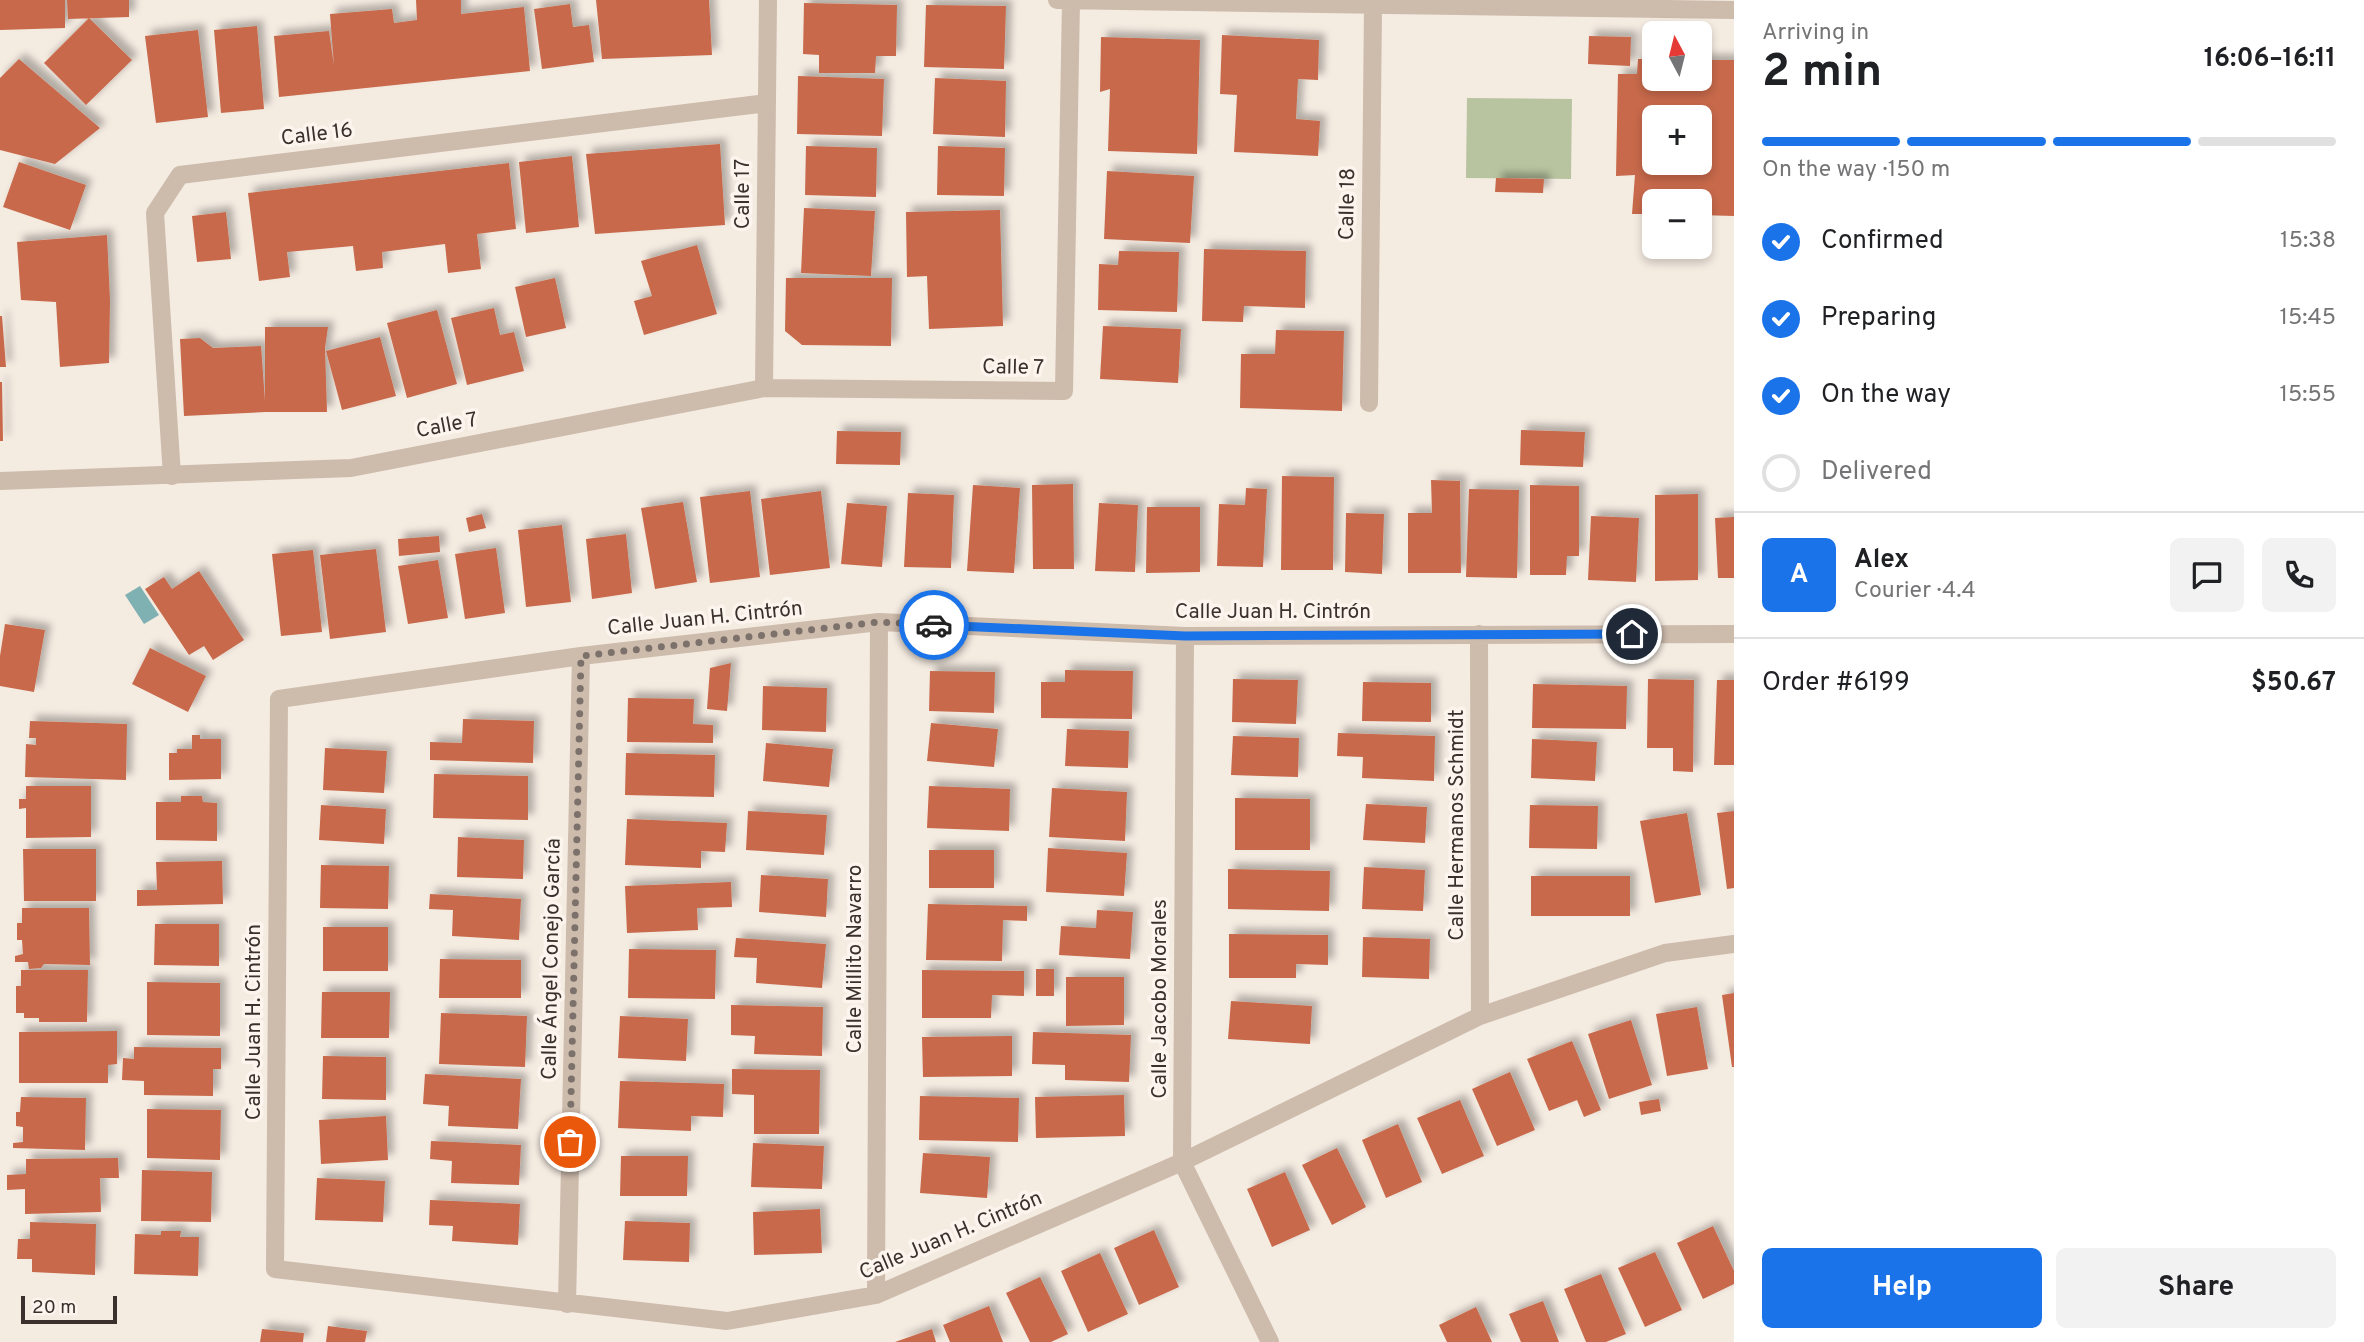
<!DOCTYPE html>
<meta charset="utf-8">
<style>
body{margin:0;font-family:Overpass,sans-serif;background:#f2f2f2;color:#202124;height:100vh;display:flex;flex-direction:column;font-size:26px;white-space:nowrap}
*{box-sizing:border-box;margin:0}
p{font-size:23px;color:#757577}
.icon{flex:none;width:38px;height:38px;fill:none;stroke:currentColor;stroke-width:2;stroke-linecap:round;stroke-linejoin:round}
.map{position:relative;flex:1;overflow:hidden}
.side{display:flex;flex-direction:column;background:#fff;width:630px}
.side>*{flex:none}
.needle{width:46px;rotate:353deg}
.controls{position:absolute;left:1642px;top:21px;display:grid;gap:14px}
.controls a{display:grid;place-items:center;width:70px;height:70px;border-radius:10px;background:#fff;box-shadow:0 4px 10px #0003;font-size:35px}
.scale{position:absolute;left:21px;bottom:18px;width:96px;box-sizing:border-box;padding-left:7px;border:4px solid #3b302b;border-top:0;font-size:19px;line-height:24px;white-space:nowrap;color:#3b302b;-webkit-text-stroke:5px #fbf5ee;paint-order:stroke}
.pin{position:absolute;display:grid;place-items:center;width:60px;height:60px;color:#fff;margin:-30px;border:4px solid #fff;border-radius:50%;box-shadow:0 2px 7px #0007}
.courier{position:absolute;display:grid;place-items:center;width:70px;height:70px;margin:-35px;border:5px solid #1a73e8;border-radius:50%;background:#fff;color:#222;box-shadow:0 2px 9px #0007}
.overview em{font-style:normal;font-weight:700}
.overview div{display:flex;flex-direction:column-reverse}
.overview{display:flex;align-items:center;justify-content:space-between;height:119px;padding:0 28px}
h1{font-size:46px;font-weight:700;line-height:52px}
.bar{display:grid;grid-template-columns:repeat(4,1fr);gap:10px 7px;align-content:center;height:84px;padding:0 28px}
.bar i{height:9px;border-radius:5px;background:#e0e0e0}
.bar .on{background:#1a73e8}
.bar p{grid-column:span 4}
.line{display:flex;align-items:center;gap:18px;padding:0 28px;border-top:2px solid #e0e0e0}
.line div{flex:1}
.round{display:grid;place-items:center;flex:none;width:74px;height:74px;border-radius:10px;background:#f2f2f2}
ol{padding:0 28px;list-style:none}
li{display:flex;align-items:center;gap:21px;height:77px}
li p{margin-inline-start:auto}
li .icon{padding:7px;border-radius:50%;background:#1a73e8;color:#fff;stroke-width:4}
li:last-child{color:#757577}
li i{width:38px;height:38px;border:4px solid #e0e0e0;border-radius:50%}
.action{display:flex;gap:14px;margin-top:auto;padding:14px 28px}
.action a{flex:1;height:80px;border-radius:10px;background:#1a73e8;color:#fff;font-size:28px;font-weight:700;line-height:80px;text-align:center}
.action a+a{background:#f2f2f2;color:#202124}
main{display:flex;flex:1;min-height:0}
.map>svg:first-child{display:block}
.green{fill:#b8c4a0}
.water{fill:#7fb0b2}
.building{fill:#c8694b;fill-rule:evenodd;filter:url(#shadow)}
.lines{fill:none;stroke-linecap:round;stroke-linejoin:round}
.minor{stroke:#cdbbac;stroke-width:18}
.done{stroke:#7c716b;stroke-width:7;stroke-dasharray:0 12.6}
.route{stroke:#1a73e8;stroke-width:9}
.labels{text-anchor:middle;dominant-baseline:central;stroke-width:7;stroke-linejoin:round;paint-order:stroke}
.street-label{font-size:21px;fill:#3b302b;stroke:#fbf5ee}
</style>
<main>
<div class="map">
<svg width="1734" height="1342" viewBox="0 0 1734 1342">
<defs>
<filter id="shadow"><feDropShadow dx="6" dy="-6" stdDeviation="3.5" flood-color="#0004"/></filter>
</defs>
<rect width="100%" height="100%" fill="#f4ebe1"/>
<!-- green -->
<path class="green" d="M1467 98 1572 99 1571 179 1466 178Z"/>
<!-- water -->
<path class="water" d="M140 586 159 615 144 624 125 595Z"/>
<!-- building -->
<path class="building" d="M0 0H65V28L0 30Z
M67 0H129V17L68 19Z
M416 0H461V14L524 7 530 71 279 97 274 36 329 31 334 66 330 14 392 9 394 23 417 20Z
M596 0H709L712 55 602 59Z
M804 3 897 5 896 56H876L875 73H819V55L803 54Z
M570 4 573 27 589 25 594 62 542 69 534 9Z
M926 5 1006 6 1004 69 924 67Z
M89 18 132 60 86 105 44 63Z
M257 26 264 109 221 113 214 30Z
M198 30 208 117 156 123 145 36Z
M1222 35 1319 40 1318 80 1298 79 1296 119 1320 121 1318 156 1234 152 1237 95 1220 94Z
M1589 36 1631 37 1630 66 1588 64Z
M1101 37 1200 40 1197 154 1108 151 1110 89 1100 92Z
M19 59 100 128 55 164 0 150V78Z
M1638 59H1654V79H1699V60H1734V216L1699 215V201H1654V214H1632L1635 175 1616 176 1618 74H1637ZM1654 117H1699V163H1654Z
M798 76 884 79 882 136 797 134Z
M935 78 1006 81 1005 137 933 134Z
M720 144 725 225 595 234 586 154Z
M806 146 877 148 876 197 805 195Z
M938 146 1005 148 1004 196 937 195Z
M572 156 579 227 526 233 519 162Z
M19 162 86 185 70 230 3 207Z
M509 163 516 229 477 234 481 269 448 273 445 244 382 252 383 268 356 271 353 246 287 252 290 277 259 281 248 193Z
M1107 171 1194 176 1190 243 1104 239Z
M1496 178 1544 179 1543 193 1495 192Z
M804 208 875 211 871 276 801 273Z
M1000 210 1003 326 929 329 927 276 907 277 906 212Z
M226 212 231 259 197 262 192 216Z
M107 235 110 300 109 363 60 367 56 302 21 300 17 242Z
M697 245 717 314 644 335 634 301 652 296 641 261Z
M1204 249 1306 251 1305 308 1244 306 1243 322 1202 321Z
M1119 251 1179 252 1177 312 1098 310 1099 264 1118 265Z
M555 278 566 328 526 337 515 287Z
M786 278H892L891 346 802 345 785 331Z
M494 308 500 335 514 332 524 371 467 385 451 318Z
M437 310 457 384 407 398 387 323Z
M0 316H2L6 367H0Z
M1103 326 1181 329 1178 383 1100 379Z
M265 327H328L325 348 327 412H265L184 416 180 339 200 338 213 348 261 346 265 401Z
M1276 330 1344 331 1342 411 1240 408 1241 354H1275Z
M380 337 396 396 342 410 326 351Z
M0 382H2L3 441H0Z
M1521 430 1585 432 1583 467 1520 465Z
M837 431 901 432 900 465 836 464Z
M1282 476 1334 477 1333 570H1281Z
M1431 480 1460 481 1461 573H1408V513H1432Z
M1073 484 1074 569H1033L1032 485Z
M973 485 1020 488 1014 573 967 571Z
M1530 485 1579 486V556H1567L1566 575H1530Z
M1246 488 1267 489 1263 567 1217 566 1219 504 1245 505Z
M1469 489 1519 490 1517 578 1466 577Z
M750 491 760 577 710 583 700 497Z
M821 491 830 568 770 575 761 499Z
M908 493 954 495 951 568 904 567Z
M1698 494V580L1655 581V495Z
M683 502 697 582 655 589 641 508Z
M847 503 887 506 882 567 841 564Z
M1099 503 1138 505 1135 572 1095 571Z
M1147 507H1200V572L1146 573Z
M1346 513 1384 514 1382 574 1345 572Z
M482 514 486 528 469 532 466 518Z
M1591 516 1639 518 1636 582 1588 580Z
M1734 517V578H1718L1715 518Z
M562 525 571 602 526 607 518 530Z
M626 534 632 593 592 599 586 539Z
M439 536 440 552 399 556 398 539Z
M496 548 505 613 465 619 455 554Z
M376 549 386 632 330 639 320 555Z
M313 550 322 632 281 636 272 554Z
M438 560 448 618 408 624 398 566Z
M199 571 244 640 213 660 204 646 189 655 145 589 164 577 172 589Z
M5 624 45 630 34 692 0 686V656Z
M150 648 206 676 188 712 132 684Z
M731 663 727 711 707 709 710 668Z
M1065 670 1133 671 1132 719 1041 718V682H1065Z
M930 671 995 672 994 713 929 711Z
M1233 679 1298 680 1296 724 1232 722Z
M1648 679 1694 680 1693 772 1673 771V748H1647Z
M1717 680H1734V765H1714Z
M1363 682 1431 683V722L1362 721Z
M1533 684 1627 686 1626 729 1532 728Z
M763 686 827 688 826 732 762 730Z
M628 698 694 699 693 724 713 725V743L627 742Z
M463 719 534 721 533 763 430 760V742L462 743Z
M30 721 127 724 126 780 25 777 26 744 36 745V738H29Z
M931 723 998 729 994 767 927 761Z
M1067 729 1129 731 1128 768 1065 766Z
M1338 733 1435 736 1434 781 1362 778 1363 757 1337 756Z
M192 735H200V739H221V779L169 780V753H177V749H192Z
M1233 736 1299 738 1298 777 1231 775Z
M1532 739 1597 742 1595 781 1531 778Z
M766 743 833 749 829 787 763 781Z
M325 748 387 751 384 793 323 790Z
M626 753 715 755 714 797 625 795Z
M434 774 528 776V820L433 818Z
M26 786H91V837L26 838V808L19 809V799H26Z
M929 786 1010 789 1009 831 927 828Z
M1052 788 1127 792 1125 841 1049 837Z
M181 796H202L203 802 217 803V841L156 840V802H181Z
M1235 798 1310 799V850H1235Z
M1366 804 1427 807 1425 843 1363 840Z
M321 805 386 809 384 844 319 840Z
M1530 805 1598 806 1597 849 1529 848Z
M748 811 827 815 824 855 746 850Z
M1734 811V888L1727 889 1717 813Z
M1687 813 1701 895 1655 903 1640 821Z
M627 819 727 823 725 852 701 851V868L625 865Z
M458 837 524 840 523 879 457 877Z
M1048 848 1127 853 1124 896 1046 892Z
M23 849H96V901H24Z
M929 850H994V888H929Z
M222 861 223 904 137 906V890H157L156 862Z
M321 865 389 866 388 909 320 908Z
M1364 867 1425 870 1423 911 1362 909Z
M1228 869 1330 871 1329 911 1228 909Z
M761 875 828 879 826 917 759 912Z
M1531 876H1630V916H1531Z
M731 882 732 907 697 908 698 930 627 933 625 886Z
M430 894 521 899 519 940 452 936 453 910 429 909Z
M928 904 1027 906V921L1003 920 1002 961 926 960Z
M22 908H89L90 965 44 964 41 968 29 969 28 962H15V956L23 954 22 940H17V923H22Z
M1097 910 1133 912 1130 959 1059 955 1061 926 1096 928Z
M155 924H219V966L154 965Z
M323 927H388V971H323Z
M1229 934 1328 935V965L1296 964V978H1229Z
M1363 937 1430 939 1429 979 1362 977Z
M736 938 826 944 822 988 756 983 757 958 734 957Z
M629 949 716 950 715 999 628 998Z
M440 959 521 960V998H439Z
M1036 969H1054V996H1036Z
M21 970H88L87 1022H39V1018H24V1013H16V986H21Z
M922 970 1024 971V996L992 995 991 1018H922Z
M1066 977H1124V1025L1066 1026Z
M147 982 220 983V1036L147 1035Z
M322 992H390L389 1038H321Z
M1734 993V1067H1732L1722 995Z
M1231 1001 1312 1006 1310 1044 1228 1039Z
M731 1005 823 1007 822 1056 754 1054 755 1036 731 1035Z
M1697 1007 1708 1069 1667 1076 1656 1014Z
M441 1013 527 1016 525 1067 439 1064Z
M620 1016 688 1019 686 1061 618 1058Z
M1631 1020 1652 1085 1609 1099 1588 1034Z
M117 1031V1064L108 1065V1083H19V1032Z
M1033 1032 1131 1035 1129 1082 1065 1080V1065L1032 1064Z
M1012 1036V1076L923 1077 922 1037Z
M1572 1041 1601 1110 1584 1117 1577 1100 1549 1111 1527 1059Z
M134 1047 221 1048V1069H213V1096L144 1095V1081L122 1080 123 1058 134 1059Z
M323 1056 386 1057V1100L322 1099Z
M732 1069 820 1070 819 1134H754V1095L732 1094Z
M1510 1072 1535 1130 1497 1146 1472 1089Z
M425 1074 521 1079 518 1129 448 1126 449 1106 423 1104Z
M620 1081 724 1084 723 1117 691 1116V1131L618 1128Z
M1124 1095 1125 1136 1036 1138 1035 1097Z
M920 1096 1019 1098 1018 1142 919 1140Z
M21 1097 86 1098 85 1150 13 1148V1143L23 1142V1127L16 1126V1112H20Z
M1659 1099 1661 1111 1641 1115 1639 1102Z
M1460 1100 1484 1156 1442 1174 1417 1118Z
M147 1109 221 1110 220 1160 147 1158Z
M386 1116 388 1160 321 1164 319 1120Z
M1398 1124 1422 1182 1386 1198 1362 1140Z
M431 1141 521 1145 519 1185 451 1183 452 1161 430 1159Z
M753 1143 824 1146 822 1189 751 1187Z
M1337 1148 1366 1207 1332 1225 1302 1165Z
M923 1153 990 1157 987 1198 920 1193Z
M621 1156H688L687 1196H620Z
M118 1158 119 1178H100L101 1212 25 1214V1189L7 1190V1175L26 1174V1159Z
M142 1170 212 1172 211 1222 141 1221Z
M1285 1172 1310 1230 1272 1247 1247 1189Z
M317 1178 385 1181 383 1222 315 1220Z
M430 1200 520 1204 518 1245 452 1241 453 1226 429 1225Z
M820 1209 822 1253 754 1255 753 1212Z
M625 1221 690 1223 689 1262 623 1260Z
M30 1222 96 1224 95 1275 32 1272V1259H17L18 1239H30Z
M1713 1226 1734 1271V1284L1703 1299 1677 1243Z
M1154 1230 1179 1287 1139 1305 1114 1248Z
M161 1231H181L180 1237H199L198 1276 134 1274 135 1234 161 1235Z
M1655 1252 1682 1310 1645 1327 1618 1268Z
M1100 1253 1128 1314 1088 1332 1061 1271Z
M1601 1274 1626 1334 1606 1342H1586L1564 1289Z
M1040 1277 1068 1334 1051 1342H1030L1006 1293Z
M1543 1301 1559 1342H1521L1509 1314Z
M989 1306 1003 1342H950L943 1325Z
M1476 1307 1492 1342H1447L1439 1325Z
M328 1326 367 1331 365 1342H326Z
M262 1329 304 1333 303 1342H260Z
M932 1329 936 1342H895Z"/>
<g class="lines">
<!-- minor -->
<path class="minor" d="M1057 0 1734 10
M764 388 768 0
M1369 403 1373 6
M172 476 155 213 180 175 767 103
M0 481 351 468 764 388 1064 391 1071 1
M1479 634 1480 1016
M1734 634 1185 636 879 622 581 656 279 699 275 1269 727 1321 876 1295 1182 1162 1480 1016 1665 953 1734 944
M1185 636 1182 1162 1270 1342
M876 1295 879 622
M567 1304 581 656"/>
</g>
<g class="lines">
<!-- done -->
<path class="done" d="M570 1142 581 656 879 622 934 625"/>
<!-- route -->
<path class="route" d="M934 625 1185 636 1632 634"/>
</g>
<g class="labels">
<!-- street labels -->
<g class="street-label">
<text transform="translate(317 135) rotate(-7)">Calle 16</text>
<text transform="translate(743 194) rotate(-90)">Calle 17</text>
<text transform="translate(1348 204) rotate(-89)">Calle 18</text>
<text transform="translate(1013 368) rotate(1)">Calle 7</text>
<text transform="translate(447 426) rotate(-11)">Calle 7</text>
<text x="1273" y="612">Calle Juan H. Cintrón</text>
<text transform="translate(705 619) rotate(-6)">Calle Juan H. Cintrón</text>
<text transform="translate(1457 825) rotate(-90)">Calle Hermanos Schmidt</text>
<text transform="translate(552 959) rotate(-89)">Calle Ángel Conejo García</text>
<text transform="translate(855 959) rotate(-90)">Calle Millito Navarro</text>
<text transform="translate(1160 999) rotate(-90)">Calle Jacobo Morales</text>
<text transform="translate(254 1022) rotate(-90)">Calle Juan H. Cintrón</text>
<text transform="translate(951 1236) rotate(-23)">Calle Juan H. Cintrón</text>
</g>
</g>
</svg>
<div class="controls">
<a><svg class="needle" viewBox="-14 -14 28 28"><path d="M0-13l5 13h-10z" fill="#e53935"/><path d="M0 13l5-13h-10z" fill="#757577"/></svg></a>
<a>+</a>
<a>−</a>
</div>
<div class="scale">20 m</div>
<div class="pin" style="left:570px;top:1142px;background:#ea580c"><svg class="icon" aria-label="bag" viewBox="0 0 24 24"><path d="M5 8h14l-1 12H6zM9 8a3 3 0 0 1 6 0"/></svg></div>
<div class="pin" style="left:1632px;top:634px;background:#1f2937"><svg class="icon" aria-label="home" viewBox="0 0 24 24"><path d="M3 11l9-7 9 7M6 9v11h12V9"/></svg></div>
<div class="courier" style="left:934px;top:625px"><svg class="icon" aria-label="car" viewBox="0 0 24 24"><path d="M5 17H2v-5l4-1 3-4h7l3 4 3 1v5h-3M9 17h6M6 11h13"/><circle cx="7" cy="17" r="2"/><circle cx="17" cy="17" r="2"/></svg></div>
</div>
<section class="side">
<div class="overview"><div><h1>2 min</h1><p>Arriving in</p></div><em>16:06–16:11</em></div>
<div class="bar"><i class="on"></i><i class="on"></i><i class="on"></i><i></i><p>On the way · 150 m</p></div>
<ol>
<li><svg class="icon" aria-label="check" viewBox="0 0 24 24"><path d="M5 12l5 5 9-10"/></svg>Confirmed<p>15:38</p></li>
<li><svg class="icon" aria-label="check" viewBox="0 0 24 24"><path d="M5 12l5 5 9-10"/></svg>Preparing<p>15:45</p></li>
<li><svg class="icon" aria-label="check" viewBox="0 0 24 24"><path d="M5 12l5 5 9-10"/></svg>On the way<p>15:55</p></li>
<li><i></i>Delivered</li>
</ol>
<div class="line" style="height:126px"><b class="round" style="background:#1a73e8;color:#fff">A</b><div><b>Alex</b><p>Courier · 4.4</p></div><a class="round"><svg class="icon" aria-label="chat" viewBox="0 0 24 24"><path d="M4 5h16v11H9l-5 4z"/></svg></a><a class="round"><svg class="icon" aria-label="phone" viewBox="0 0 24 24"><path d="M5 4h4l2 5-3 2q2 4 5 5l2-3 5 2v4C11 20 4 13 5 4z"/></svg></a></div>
<div class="line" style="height:91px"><div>Order #6199</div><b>$50.67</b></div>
<div class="action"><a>Help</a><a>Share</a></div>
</section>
</main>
